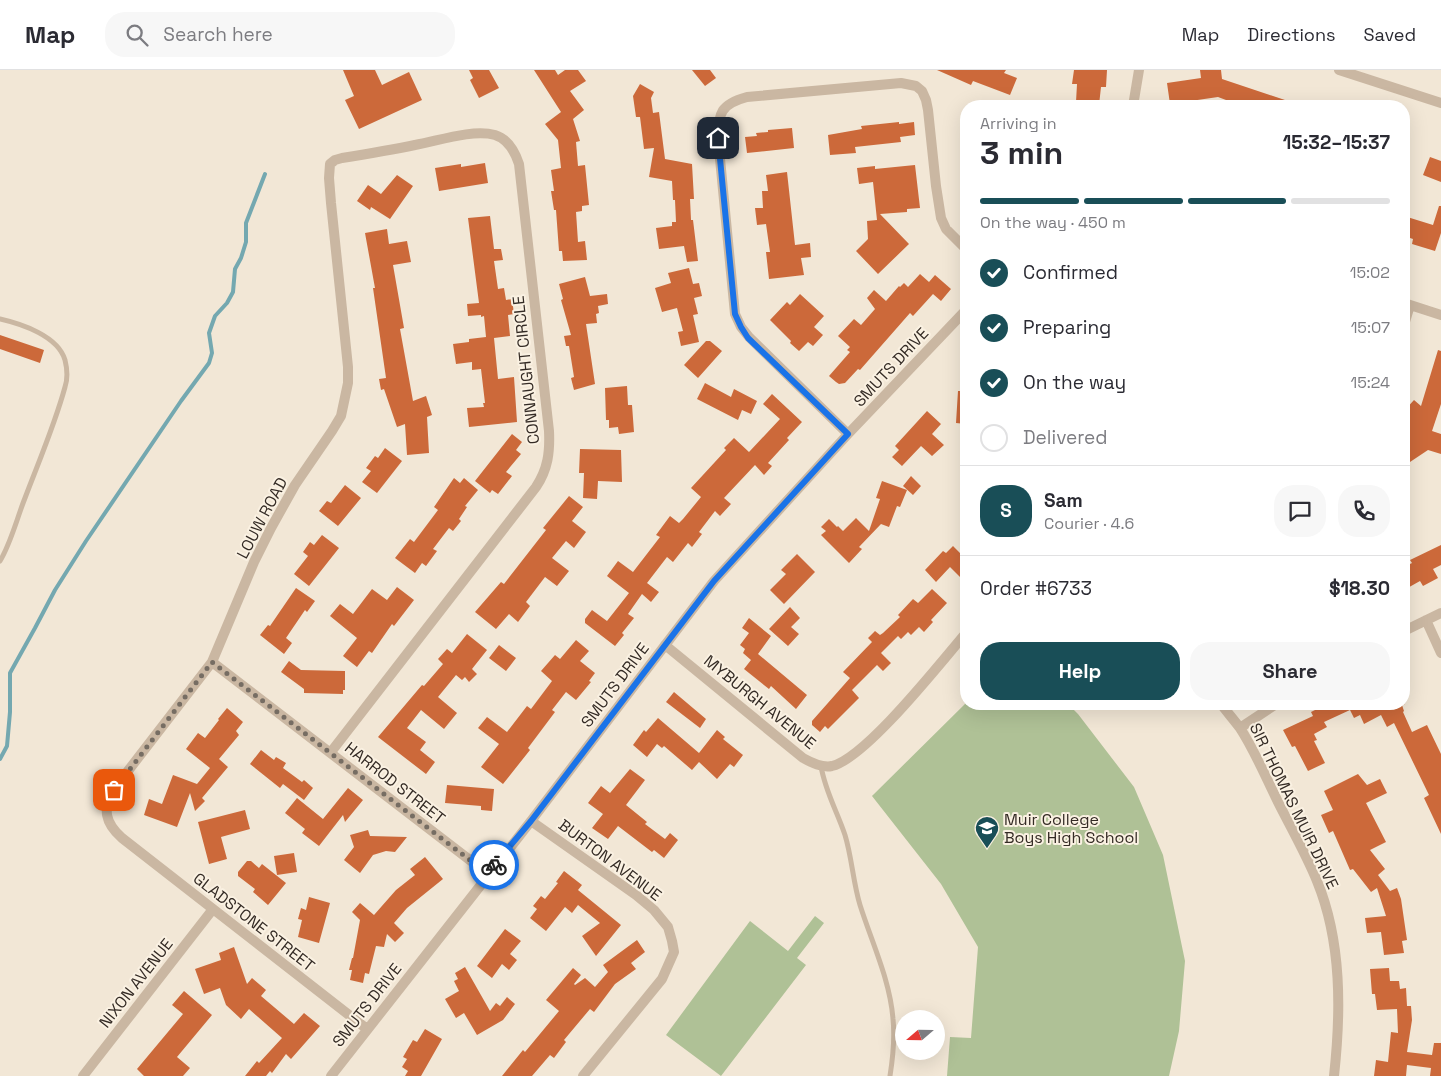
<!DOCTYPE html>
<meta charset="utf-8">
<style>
body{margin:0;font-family:"Space Grotesk",sans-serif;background:#f7f7f7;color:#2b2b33;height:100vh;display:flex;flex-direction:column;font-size:19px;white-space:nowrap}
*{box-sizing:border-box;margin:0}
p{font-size:16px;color:#7c7c81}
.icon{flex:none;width:28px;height:28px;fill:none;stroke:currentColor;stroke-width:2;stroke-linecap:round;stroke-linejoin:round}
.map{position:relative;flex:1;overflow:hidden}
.sheet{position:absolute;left:960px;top:30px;width:450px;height:610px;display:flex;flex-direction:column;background:#fff;border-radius:20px;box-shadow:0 5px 20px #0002}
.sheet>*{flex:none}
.needle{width:32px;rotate:250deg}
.tools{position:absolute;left:895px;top:940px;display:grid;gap:10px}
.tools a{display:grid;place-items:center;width:50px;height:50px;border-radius:50%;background:#fff;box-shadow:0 5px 20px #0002;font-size:25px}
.pin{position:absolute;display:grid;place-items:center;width:42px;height:42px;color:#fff;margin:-21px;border-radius:10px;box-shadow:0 2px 8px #0006}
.courier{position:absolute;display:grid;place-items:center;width:50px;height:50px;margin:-25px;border:4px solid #1a73e8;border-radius:50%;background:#fff;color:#222;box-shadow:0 1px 6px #0007}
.overview em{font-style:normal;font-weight:600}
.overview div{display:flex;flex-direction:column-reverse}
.overview{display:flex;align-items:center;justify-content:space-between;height:85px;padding:0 20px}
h1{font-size:32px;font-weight:600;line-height:38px}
.bar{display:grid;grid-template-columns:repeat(4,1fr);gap:8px 5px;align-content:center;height:60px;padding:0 20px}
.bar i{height:6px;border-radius:4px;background:#e1e1e2}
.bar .on{background:#194e57}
.bar p{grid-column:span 4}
.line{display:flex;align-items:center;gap:12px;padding:0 20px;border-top:1px solid #e1e1e2}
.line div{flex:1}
.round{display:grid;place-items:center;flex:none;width:52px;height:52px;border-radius:20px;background:#f7f7f7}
ol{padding:0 20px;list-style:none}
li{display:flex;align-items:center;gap:15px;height:55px}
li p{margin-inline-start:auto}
li .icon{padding:5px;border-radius:50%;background:#194e57;color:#fff;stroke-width:4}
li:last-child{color:#7c7c81}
li i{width:28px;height:28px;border:2px solid #e1e1e2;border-radius:50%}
.button{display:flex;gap:10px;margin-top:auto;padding:10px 20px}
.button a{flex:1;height:58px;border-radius:20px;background:#194e57;color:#fff;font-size:20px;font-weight:600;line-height:58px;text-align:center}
.button a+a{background:#f7f7f7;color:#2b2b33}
header{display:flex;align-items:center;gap:30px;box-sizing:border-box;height:70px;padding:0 25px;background:#fff;border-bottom:1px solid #e1e1e2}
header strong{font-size:24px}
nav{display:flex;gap:28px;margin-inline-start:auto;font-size:18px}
.search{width:350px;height:45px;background:#f7f7f7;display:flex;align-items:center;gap:12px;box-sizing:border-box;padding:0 18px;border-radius:20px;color:#7c7c81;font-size:19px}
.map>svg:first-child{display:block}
.green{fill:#afc196}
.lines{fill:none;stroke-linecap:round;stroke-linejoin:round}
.stream{stroke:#74a8b0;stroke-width:4}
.building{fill:#cc693a}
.service{stroke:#cab7a2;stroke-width:5}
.minor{stroke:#cab7a2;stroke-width:10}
.done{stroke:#766d63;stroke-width:5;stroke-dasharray:0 9}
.route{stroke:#1a73e8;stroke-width:6}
.labels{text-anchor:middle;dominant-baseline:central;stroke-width:4;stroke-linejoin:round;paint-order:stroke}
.street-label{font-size:16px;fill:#342b25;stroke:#faf1e2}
.poi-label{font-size:16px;fill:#342b25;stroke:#faf1e2;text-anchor:start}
</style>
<header>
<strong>Map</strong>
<div class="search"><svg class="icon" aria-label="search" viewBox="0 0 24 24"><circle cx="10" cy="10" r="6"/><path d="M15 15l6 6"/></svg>Search here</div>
<nav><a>Map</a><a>Directions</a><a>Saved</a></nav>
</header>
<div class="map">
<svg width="1441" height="1006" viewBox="0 0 1441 1006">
<rect width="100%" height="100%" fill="#f2e7d6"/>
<!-- green -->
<path class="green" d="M966 633 1068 634 1078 644 1134 717 1163 785 1185 891 1179 961 1169 1006H947L950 967 971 968 978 877 941 814 872 726Z
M815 846 824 853 797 888 806 895 721 1006 666 965 750 851 788 881Z"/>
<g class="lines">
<!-- stream -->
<path class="stream" d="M0 689 7 676 10 642V603L35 558 55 520 86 471 181 331 209 293 212 283 209 263 215 246 227 233 233 222 235 199 241 188 246 172V153L265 104"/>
</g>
<!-- building -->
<path class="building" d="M343 0H375L382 15 409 2 422 30 359 59 345 30 354 26Z
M469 0H489L499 18 479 28 470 10 473 8Z
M534 0H555L558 5 565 0H578L586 11 570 21 584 40 573 49 580 71 576 72 578 96 585 95 589 135 582 136V141L576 142 578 172 585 171 587 190 563 191 562 181H559L556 140H554L551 121H554L551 100 561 98 558 70 545 54 561 42Z
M692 0H710L716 8 705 16Z
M937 0H1006L1004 3 1017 8 1010 25 973 11 971 15Z
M1074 0H1107L1106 17H1101L1099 35 1076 32 1077 14H1072Z
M1200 0H1221L1222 9 1297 34V36H1242L1218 27 1170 34 1167 13 1201 8Z
M640 14 654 22 651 28 653 43 659 42 665 89 692 94 694 129H690L691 150H693L698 191 687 192 684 176 659 179 656 158 672 156V152H676L675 130H673L672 111 649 107 654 78 644 79 640 47H636L633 26Z
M899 52V54L914 52 915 65 900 67 901 72 855 77 856 83 830 85 828 65 862 59 861 56Z
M792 58 794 78 747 83 745 67 757 66 756 63 768 62V60Z
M1430 87 1441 91V112L1423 105Z
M485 93 488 113 439 121 435 98 461 94V97Z
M915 95 920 138 907 139V142L880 144 909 174 878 204 856 181 868 169 867 151 877 150 873 112 859 114 857 98 875 96V99Z
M787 102 795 175 810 173 811 187 801 188 804 205 769 209 766 182H770L766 154 757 155 755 138H763L762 121H768L766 105Z
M397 105 413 116 390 149 371 137 370 140 357 131 368 115 381 124Z
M1439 136H1441V163L1435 181 1412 174 1413 169 1404 166V146L1433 155Z
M490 146 494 179H501L503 190 494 191 498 219 504 218 506 230 512 229 514 244 508 245 510 266 494 268 498 309 514 307 517 352 469 357 467 338 484 337 483 333H485L481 299 472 300V292L456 294 453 274 469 272V269L486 267 484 246 481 247V245L468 246 467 234 479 233 468 148Z
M387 159 389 174 407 171 411 192 393 195 404 258 400 259 413 331 426 326 432 345 427 347 429 383 407 385 405 354 397 357 384 319 381 320 379 309 386 308 373 218H375L365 163Z
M689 198 693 214 699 213 702 226 694 228 698 244 693 245 699 272 681 276 678 262 683 261 677 238 662 242 655 218 671 213 668 203Z
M920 204 929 212 935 205 951 219 941 231 933 224 913 246 910 243 860 300 858 299 845 313 839 314 836 312 829 306 850 282 847 280 850 277 838 266 854 249 861 255 875 239 867 228 874 220 886 231 899 216 900 217 904 213 908 217Z
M585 207 590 226 607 224 608 234 598 236 599 243 596 244 597 253 586 254 595 314 574 320 571 308 574 307 569 276H566L564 266 571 265 561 230 563 229 559 214Z
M800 224 824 246 814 257 823 265 813 276 808 272 799 281 790 273 791 271 770 250 787 232 790 235Z
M0 265 44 280 40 293 0 279Z
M706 271H710L722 281 698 308 684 295Z
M1438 280 1441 281V334L1432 361 1441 364V384L1428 380 1404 396V341L1414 330 1421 336Z
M705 313 731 327 734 319 757 331 751 344 742 340 738 350 697 329Z
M627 316 628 335H632L634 362 619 364 618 357 609 358V350H606L605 318Z
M958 321H966V354L956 353Z
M772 324 802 352 787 368 789 370 768 393 772 396 764 405 755 395 724 428 731 434 720 446 715 441 699 462 702 464 692 477 688 473 673 492 667 487 647 513 659 522 651 532 642 524 628 544 634 548 622 563 624 565 615 576 585 553V549L592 540 607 551 629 523 607 506 618 491 633 502 660 467 656 465 670 446 679 453 683 449 701 427 691 418 726 380 724 378 734 368 749 382 780 349 763 334Z
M927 341 941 354 932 364 944 375 932 386 921 376 902 396 892 387 899 380 895 376Z
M512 364 522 372 516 380 521 384 506 402 512 406 498 424 492 420 490 423 475 411Z
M385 378 402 391 377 423 362 412 371 401 366 398 375 386 378 388Z
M580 379 621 380 622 412 598 411 597 429 583 428 584 403H579Z
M911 406 921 416 913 425 903 416Z
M454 408 460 413 464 408 478 420 465 436 467 437 459 449 461 451 453 461 449 458 433 479 437 481 426 496 422 493 415 503 395 488 410 469 414 472 438 440 434 437Z
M882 411 907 420 900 437 897 436 889 457 881 454 859 477 862 479 849 493 821 465 826 461 821 457 829 449 837 457 838 456 843 461 856 448 869 461 880 429 876 428Z
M345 415 361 428 338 456 319 441 327 431 331 433Z
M569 426 583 437 572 451 586 462 574 478 566 471 552 488 569 501 557 516 545 507 526 532 530 536 518 552 509 544 496 559 475 542 501 512 504 514 546 460 543 458Z
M322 465 339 478 309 516 294 504 308 486 303 482 310 472 314 475Z
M1441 475V495L1433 499 1438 508 1423 516 1420 511 1404 520V497L1412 493 1410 490Z
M953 476 966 489V513L950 497 936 512 925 500 943 481 946 483Z
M797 484 815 502 784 534 770 520 786 504 781 500Z
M397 517 414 530 394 556 392 554 372 583 369 581 357 597 343 586 357 568 330 546 340 534 353 544 372 519 387 530Z
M296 518 315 531 307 542 305 540 286 568 292 573 284 584 260 565 268 555 270 556Z
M932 519 947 533 931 550 933 552 924 562 919 557 911 565 908 562 901 569 898 566 881 583 891 593 883 601 877 595 852 620 859 628 828 659 825 656 820 662 812 655V651L850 608 843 602 872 572 868 568 875 561 880 565 883 563 900 547 898 545 913 529 918 533Z
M790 537 800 548 791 557 799 564 788 576 769 559Z
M749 548 771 566 758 584 807 625 796 639 771 616 769 619 744 599 751 590 743 583 745 579 740 575 749 563 742 558Z
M467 564 487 580 472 599 477 604 469 612 465 607 462 610 456 605 438 627 457 643 444 659 421 640 407 658 426 672 420 680 435 692 426 704 378 667 422 615 424 616 443 594 438 589 447 579 452 583Z
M576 570 589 581 580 591 595 603 589 611 591 612 576 630 566 622 552 640 555 642 528 678 530 680 503 714 481 697 499 674 478 658 487 647 507 662 527 636 531 639 552 611 541 601 555 585 560 589Z
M499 575 516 588 506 601 489 588Z
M289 591 301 600 345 601V620H343V624L304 623V619L281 602Z
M674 622 706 649 700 658 666 632Z
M1327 634H1405L1402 635 1404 641 1403 642 1412 662 1427 655 1441 684V764L1424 728 1429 725 1394 653 1387 657 1381 645 1364 654 1360 645 1354 648 1350 640 1324 652 1327 657 1314 664 1317 670 1314 671 1325 693 1308 701 1295 676 1292 677 1283 660 1313 646 1311 642Z
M227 638 243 652 236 661 239 665 219 689 228 697 202 728 205 731 195 741 190 723 177 757 144 745 149 729 162 734 173 705 197 714 210 698 186 679 198 663 205 668 219 650 218 649Z
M658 648 699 683 717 660 725 667 723 669 743 685 734 697 730 694 717 709 699 692 692 700 664 676 662 678 657 674 647 687 633 675 644 660 646 662Z
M261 680 274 690 276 687 286 693 283 698 302 712 304 710 313 718 304 730 283 714 280 718 250 694Z
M630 699 645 710 626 735 647 752 645 754 665 769 670 763 678 770 664 788 654 780 652 782 618 756 608 769 592 758 603 744 588 733 601 716 610 723Z
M1358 704 1367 715 1380 709 1387 723 1366 733 1386 772 1370 780 1385 799 1378 805 1390 821 1397 818 1401 829 1407 870 1402 871 1404 883 1384 885 1381 862 1367 863 1365 848 1386 846 1377 818 1371 822 1353 799 1350 800 1333 761 1329 763 1321 745 1333 740 1324 721Z
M447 715 494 719 492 741 481 740V736L445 733Z
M348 718 363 730 345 752 343 745 319 776 302 763 305 759 285 743 297 728 323 749Z
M245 740 250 759 221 767 227 789 209 794 198 752Z
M368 760 370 766 407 767 395 782 386 781 373 785 360 803 344 790 354 777 350 765Z
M294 783 297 802 277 805 274 786Z
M425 787 443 809 407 838 394 853 404 863 395 872 387 864 384 877 376 876 369 904 365 903 363 913 350 910 352 900H349L352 888H353L360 850 352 842 360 833 374 845 396 820 415 805 410 799Z
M247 791H251L259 798 262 794 286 813 268 835 253 822 255 819 238 806V802Z
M564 801 582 815 578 820 621 855 596 886 582 866 600 853 578 835 572 843 565 837 546 861 530 848 537 839 533 836 541 826 545 829 558 813 556 812Z
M309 827 330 833 319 873 298 867 302 850 298 849 301 838 306 840Z
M505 859 521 871 510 884 517 890 509 900 502 894 492 908 477 896Z
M637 870 645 882 631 893 636 899 615 914 594 942 590 939 564 970 566 972 554 988 550 985 532 1006H502L523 980 525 982 559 941 546 930 573 898 581 905 574 914 575 915 585 908 595 917 608 902 603 895Z
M234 877 247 914 252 908 266 920 261 926 294 954 304 943 320 956 291 989 286 984 272 1003 270 1001 266 1006H245L257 991 259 993 282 968 249 939 241 949 226 935 220 918 204 924 195 899 221 890 219 883Z
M465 897 490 941 496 933 500 936 507 927 515 934 503 950 477 965 464 943 456 948 445 929 459 921 454 911 458 909 455 903Z
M1389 898 1390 911H1399L1400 919 1406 918 1407 936H1411L1412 950 1407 982 1432 985 1434 973H1441V1006H1430L1431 998 1407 995 1406 1006H1374L1376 990 1388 992 1391 962 1398 963 1397 939 1377 940 1375 924H1372L1370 899Z
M184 921 212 945 177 987 190 998 183 1006H144L137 999 183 944 172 935Z
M425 959 442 969 421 1006H405L408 1001 402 997 407 989 403 987 413 970 417 972Z"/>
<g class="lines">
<!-- service -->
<path class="service" d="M0 249C22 254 58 266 65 290 67 298 68 308 65 317 55 354 39 391 25 428 17 448 11 473 0 491
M821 696C825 721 837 741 845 765 852 788 853 812 860 835 872 873 890 910 893 949 895 968 893 987 890 1006"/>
<!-- minor -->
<path class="minor" d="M1339 0 1441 33
M1133 36 1139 0
M1404 233 1441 245
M1404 255 1410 235
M848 364 749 267 741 257 735 244 718 68C718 43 721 34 747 27L901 13 916 16 922 21 926 30 928 40 936 116 941 148 946 159 966 179
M1426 550 1441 583
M1404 561 1441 543
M665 575 803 688C812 693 822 698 832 696 866 688 941 592 966 563
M212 592 488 804
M1221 634C1227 642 1234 650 1240 658 1255 681 1266 708 1278 732 1291 758 1306 784 1317 811 1342 872 1341 942 1334 1006
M1240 658 1276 634
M331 682 536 417C548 399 550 382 549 361L519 94C515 82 508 69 495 65 472 59 438 71 415 75 391 80 367 84 342 88L335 90 330 94 329 108 331 133 348 297V313L341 346 332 361 295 415 271 458 254 492 212 592 114 719C102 739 105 753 122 768L367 959
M531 751 636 825 654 840 668 857 672 871 674 882 662 909 583 1006
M83 1006 213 839
M331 1006 531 751 714 511 848 364 966 240"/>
</g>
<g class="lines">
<!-- done -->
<path class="done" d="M114 720 212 592 488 804 494 795"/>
<!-- route -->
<path class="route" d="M494 795 531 751 714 511 848 364 748 268 741 257 735 244 718 68"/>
</g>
<!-- icons -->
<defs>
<g id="school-pin" transform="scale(1.25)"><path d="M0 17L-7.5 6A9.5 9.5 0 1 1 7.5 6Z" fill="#194e57" stroke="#faf1e2"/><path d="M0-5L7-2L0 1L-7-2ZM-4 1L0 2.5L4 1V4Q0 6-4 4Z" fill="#fff"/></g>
</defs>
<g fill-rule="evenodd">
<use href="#school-pin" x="987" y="758"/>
</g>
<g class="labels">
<!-- street labels -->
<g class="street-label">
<text transform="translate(891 297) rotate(-47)">SMUTS DRIVE</text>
<text transform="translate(526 300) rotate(-96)">CONNAUGHT CIRCLE</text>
<text transform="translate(262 448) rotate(-62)">LOUW ROAD</text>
<text transform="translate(615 615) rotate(-53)">SMUTS DRIVE</text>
<text transform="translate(760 632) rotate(39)">MYBURGH AVENUE</text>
<text transform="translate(395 713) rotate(38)">HARROD STREET</text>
<text transform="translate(1294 736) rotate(64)">SIR THOMAS MUIR DRIVE</text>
<text transform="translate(610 790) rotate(37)">BURTON AVENUE</text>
<text transform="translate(254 852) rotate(38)">GLADSTONE STREET</text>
<text transform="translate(136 913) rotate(-52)">NIXON AVENUE</text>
<text transform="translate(367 935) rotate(-52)">SMUTS DRIVE</text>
</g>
<!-- poi labels -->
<g class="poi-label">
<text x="1004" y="749">Muir College<tspan x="1004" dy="18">Boys High School</tspan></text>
</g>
</g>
</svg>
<div class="tools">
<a><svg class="needle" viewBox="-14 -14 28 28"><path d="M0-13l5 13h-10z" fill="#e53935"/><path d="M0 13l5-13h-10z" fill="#7c7c81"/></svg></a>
</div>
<div class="pin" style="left:114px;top:720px;background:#ea580c"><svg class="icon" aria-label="bag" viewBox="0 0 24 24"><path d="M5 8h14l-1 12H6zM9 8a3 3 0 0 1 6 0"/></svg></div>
<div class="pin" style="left:718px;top:68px;background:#1f2937"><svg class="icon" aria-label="home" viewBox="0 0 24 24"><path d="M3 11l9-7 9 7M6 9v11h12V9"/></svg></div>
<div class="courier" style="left:494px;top:795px"><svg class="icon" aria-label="bike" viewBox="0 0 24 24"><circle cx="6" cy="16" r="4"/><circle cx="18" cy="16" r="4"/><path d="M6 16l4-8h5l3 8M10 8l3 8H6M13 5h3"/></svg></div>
<section class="sheet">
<div class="overview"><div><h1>3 min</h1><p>Arriving in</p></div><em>15:32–15:37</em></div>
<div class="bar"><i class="on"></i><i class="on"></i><i class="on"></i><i></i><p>On the way · 450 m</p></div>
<ol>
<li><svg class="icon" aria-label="check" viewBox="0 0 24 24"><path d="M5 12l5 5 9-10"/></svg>Confirmed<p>15:02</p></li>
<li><svg class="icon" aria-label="check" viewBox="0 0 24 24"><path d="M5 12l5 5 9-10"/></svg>Preparing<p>15:07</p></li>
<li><svg class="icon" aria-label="check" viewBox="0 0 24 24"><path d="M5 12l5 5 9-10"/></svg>On the way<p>15:24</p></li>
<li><i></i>Delivered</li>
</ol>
<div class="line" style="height:90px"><b class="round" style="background:#194e57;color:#fff">S</b><div><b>Sam</b><p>Courier · 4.6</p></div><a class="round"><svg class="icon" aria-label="chat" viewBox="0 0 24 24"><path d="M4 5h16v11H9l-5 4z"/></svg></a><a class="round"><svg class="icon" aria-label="phone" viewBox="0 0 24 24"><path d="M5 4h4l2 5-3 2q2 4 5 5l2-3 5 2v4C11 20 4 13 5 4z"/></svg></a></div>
<div class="line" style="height:65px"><div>Order #6733</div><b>$18.30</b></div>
<div class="button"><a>Help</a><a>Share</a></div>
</section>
</div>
